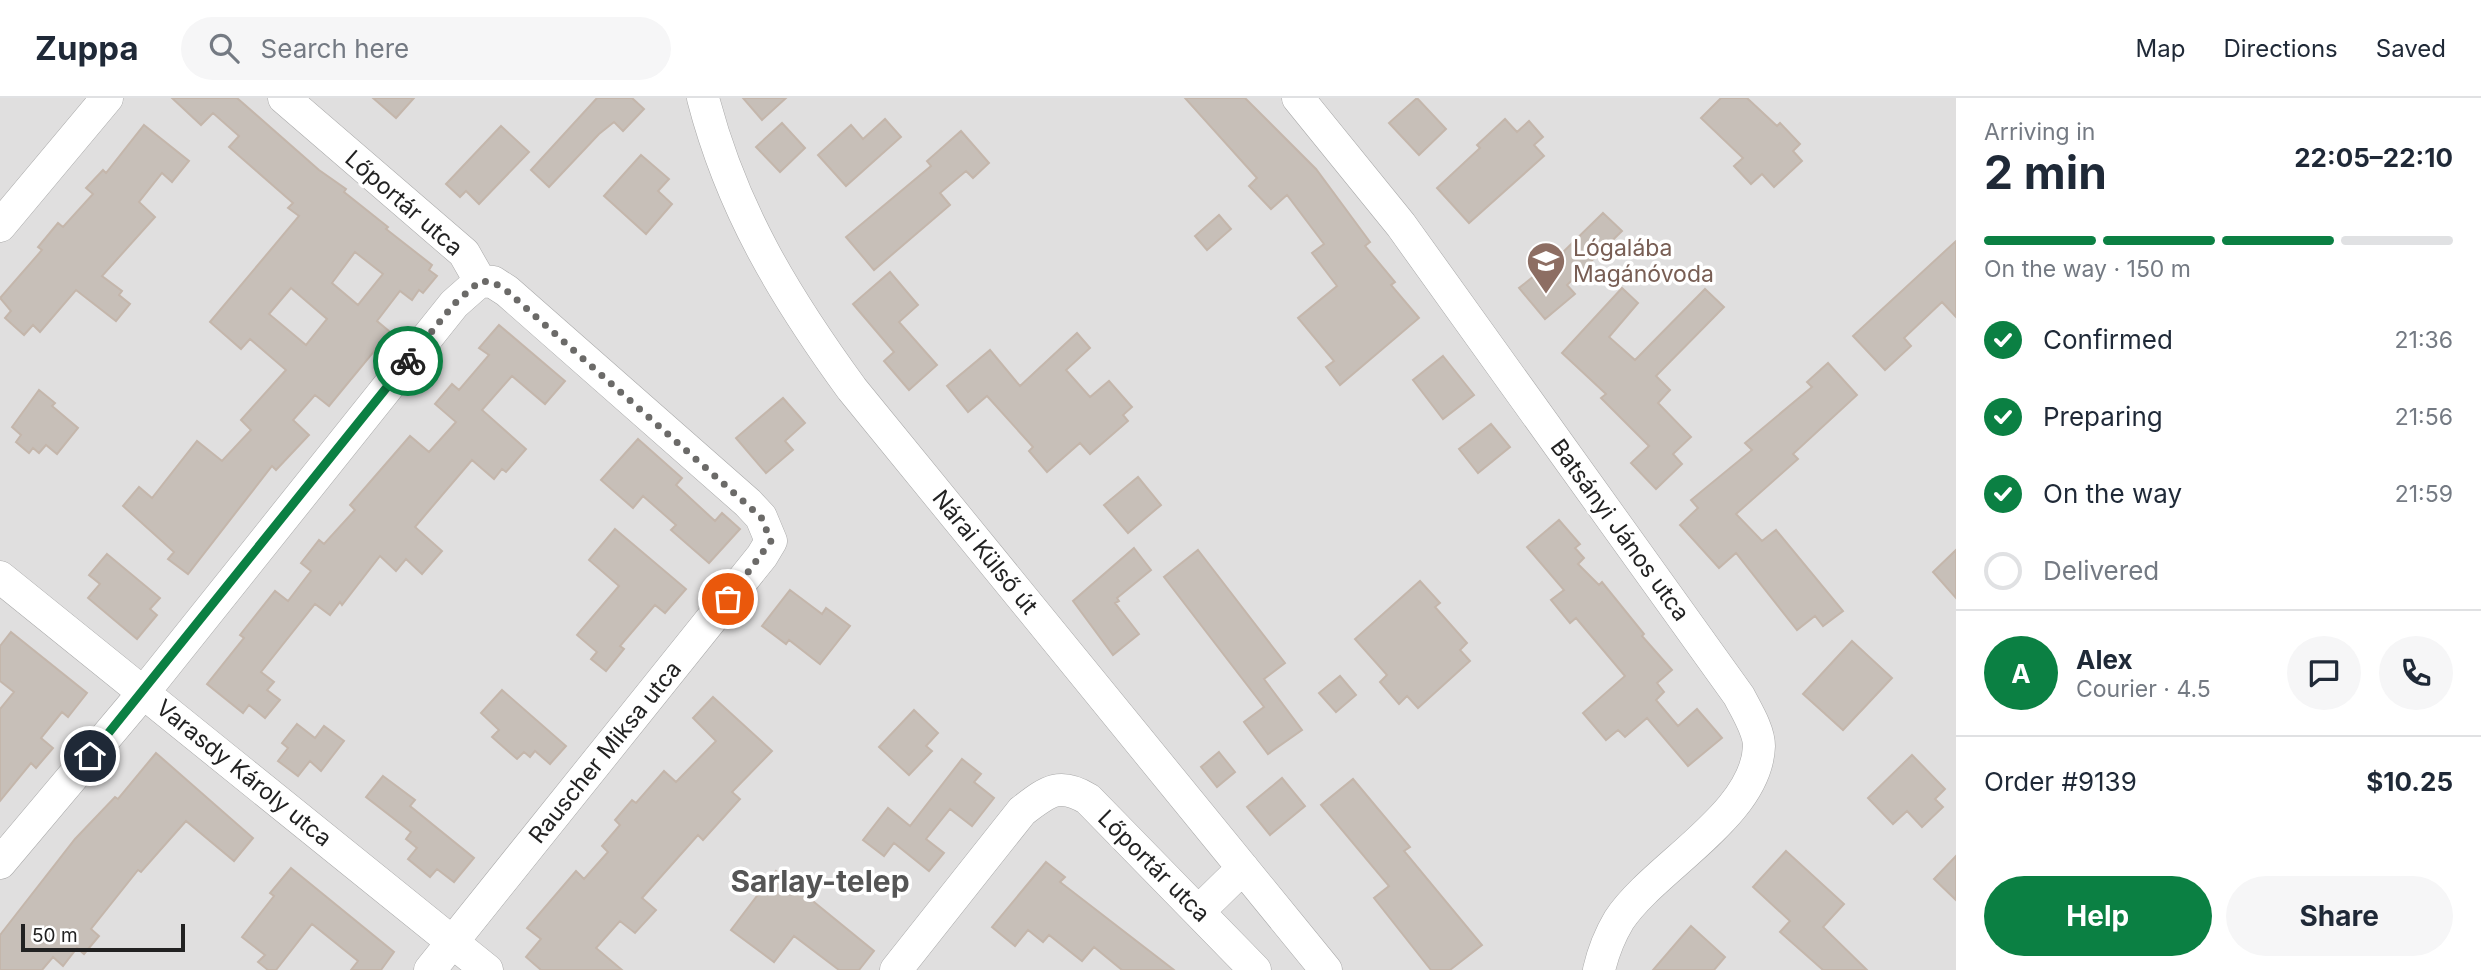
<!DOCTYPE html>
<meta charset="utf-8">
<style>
body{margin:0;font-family:Inter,sans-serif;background:#f6f6f7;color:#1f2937;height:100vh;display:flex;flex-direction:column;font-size:26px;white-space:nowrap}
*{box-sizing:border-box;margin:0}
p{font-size:23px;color:#747a83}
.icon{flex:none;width:38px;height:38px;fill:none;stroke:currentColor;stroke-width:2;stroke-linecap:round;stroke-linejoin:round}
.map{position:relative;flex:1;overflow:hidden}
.details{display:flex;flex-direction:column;background:#fff;width:525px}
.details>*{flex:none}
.scale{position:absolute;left:21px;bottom:18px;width:164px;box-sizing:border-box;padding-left:7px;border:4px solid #222;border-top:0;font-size:19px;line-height:24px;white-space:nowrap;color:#222;-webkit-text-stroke:5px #fff;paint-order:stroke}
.pin{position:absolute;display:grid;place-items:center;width:60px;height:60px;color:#fff;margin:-30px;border:4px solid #fff;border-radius:50%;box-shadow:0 2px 7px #0007}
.courier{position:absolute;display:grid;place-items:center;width:70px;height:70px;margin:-35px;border:5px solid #0b8043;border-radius:50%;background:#fff;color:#222;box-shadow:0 2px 9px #0007}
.overview em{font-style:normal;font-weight:700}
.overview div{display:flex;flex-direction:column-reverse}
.overview{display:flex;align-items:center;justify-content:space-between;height:119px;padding:0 28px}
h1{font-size:46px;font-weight:700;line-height:52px}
.bar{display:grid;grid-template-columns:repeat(4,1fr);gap:10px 7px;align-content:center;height:84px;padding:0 28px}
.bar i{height:9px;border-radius:5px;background:#e0e1e3}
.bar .current{background:#0b8043}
.bar p{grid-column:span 4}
.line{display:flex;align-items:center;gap:18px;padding:0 28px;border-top:2px solid #e0e1e3}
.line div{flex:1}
.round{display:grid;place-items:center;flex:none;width:74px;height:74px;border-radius:37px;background:#f6f6f7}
ol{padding:0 28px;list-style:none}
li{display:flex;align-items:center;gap:21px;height:77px}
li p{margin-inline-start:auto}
li .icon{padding:7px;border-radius:50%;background:#0b8043;color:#fff;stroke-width:4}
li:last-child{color:#747a83}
li i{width:38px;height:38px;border:4px solid #e0e1e3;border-radius:50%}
.button{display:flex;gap:14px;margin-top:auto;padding:14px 28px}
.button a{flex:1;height:80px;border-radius:42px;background:#0b8043;color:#fff;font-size:28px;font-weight:700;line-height:80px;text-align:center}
.button a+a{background:#f6f6f7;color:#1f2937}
header{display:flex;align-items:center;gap:42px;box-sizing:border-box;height:98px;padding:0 35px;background:#fff;border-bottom:2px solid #e0e1e3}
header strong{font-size:33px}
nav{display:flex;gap:38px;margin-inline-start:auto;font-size:24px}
.search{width:490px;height:63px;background:#f6f6f7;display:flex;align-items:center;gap:18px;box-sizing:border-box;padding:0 24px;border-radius:38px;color:#747a83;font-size:26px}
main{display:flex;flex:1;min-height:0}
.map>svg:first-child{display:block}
.residential{fill:#e0dfdf}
.building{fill:#c7bfb8;stroke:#c4b6ab;stroke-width:2;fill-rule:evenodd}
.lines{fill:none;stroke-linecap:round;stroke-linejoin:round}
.minor-casing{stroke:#a9a9a9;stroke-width:33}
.minor{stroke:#fff;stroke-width:32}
.done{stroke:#6b6a68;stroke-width:7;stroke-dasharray:0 12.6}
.route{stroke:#0b8043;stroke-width:9}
.labels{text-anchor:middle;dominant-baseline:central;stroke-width:7;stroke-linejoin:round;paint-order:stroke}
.street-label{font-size:23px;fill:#222;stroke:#fff}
.education-label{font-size:23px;fill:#785e54;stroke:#fff;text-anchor:start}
.district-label{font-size:30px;font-weight:bold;fill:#555;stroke:#fff}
</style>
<header>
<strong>Zuppa</strong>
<div class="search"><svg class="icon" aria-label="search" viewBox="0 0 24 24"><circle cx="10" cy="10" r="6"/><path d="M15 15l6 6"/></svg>Search here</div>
<nav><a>Map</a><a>Directions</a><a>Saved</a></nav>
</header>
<main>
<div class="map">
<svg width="1956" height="872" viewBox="0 0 1956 872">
<rect width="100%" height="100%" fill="#f2efe9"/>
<!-- residential -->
<path class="residential" d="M0 0H1956V872H0Z"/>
<!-- building -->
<path class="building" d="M172 0H237L319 72 346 91 344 94 388 129 386 131 432 167 429 172 437 178 423 195 419 192 412 202 400 193 377 223 390 234 329 308 315 297 293 322 309 337 276 372 272 368 188 476 168 461 174 454 123 408 139 389 152 400 197 343 222 363 251 332 241 322 286 272 250 241 241 251 210 224 299 118 288 110 293 105 229 49 239 38 213 15 201 27ZM355 154 383 176 358 207 332 185ZM291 190 327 221 306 247 269 216Z
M373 0H414L396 20Z
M597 0H632L644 11 623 33 614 24 599 36 549 89 531 72Z
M743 0H786L762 22Z
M1185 0H1245L1316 71 1370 144 1365 148 1395 184 1391 187 1419 220 1340 287 1326 269 1334 263 1298 220 1337 188 1312 155 1324 146 1287 97 1271 111 1249 88 1257 80Z
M1417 0 1446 31 1419 57 1389 25Z
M1721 0H1747L1777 28 1780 25 1800 46 1793 53 1802 63 1774 89 1762 76 1751 86 1734 68 1743 60 1701 20Z
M885 21 901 39 846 88 818 57 851 27 863 41Z
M1505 21 1517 34 1529 23 1543 39 1534 47 1544 58 1469 125 1437 90 1480 50 1477 47Z
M782 25 805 50 780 74 756 49Z
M144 27 189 63 172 84 162 75 139 104 155 119 102 178 122 193 119 197 130 206 116 223 76 192 40 234 33 227 24 237 5 220 11 213 0 200 42 152 38 149 58 125 63 129 93 96 86 90 103 72 106 75Z
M501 28 529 54 479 106 466 93 460 99 446 86Z
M961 33 989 65 973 80 966 73 940 95 950 107 874 172 846 139 931 68 927 63Z
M641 57 669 81 658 93 672 106 646 136 604 98Z
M1603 115 1622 133 1567 187 1575 196 1545 221 1519 190 1558 159Z
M1219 117 1231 131 1207 152 1195 138Z
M1956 143V219L1942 204 1904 240 1911 248 1885 272 1853 238Z
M890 174 918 207 899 224 937 267 909 292 884 263 894 254 853 206Z
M1622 190 1638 205 1609 239 1635 262 1705 191 1724 209 1656 278 1670 292 1658 305 1691 339 1673 356 1682 366 1656 391 1631 365 1649 348 1601 300 1606 296 1562 255Z
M499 227 565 283 545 306 512 278 482 312 526 351 506 374 502 371 494 381 472 362 415 429 442 453 422 476 406 461 396 473 380 458 342 507 340 504 330 517 315 506 261 574 274 584 267 592 280 602 265 620 249 607 243 615 207 586 244 540 240 537 275 493 288 503 311 473 301 465 319 442 324 446 355 412 350 407 410 338 429 354 456 324 435 306 452 286 459 292 489 257 479 250Z
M1077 235 1090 250 1066 272 1090 299 1109 283 1132 309 1123 317 1128 323 1090 356 1080 345 1047 374 1029 353 1033 349 987 298 968 314 947 288 990 252 1020 288Z
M1443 258 1474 297 1443 321 1413 282Z
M1828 265 1857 297 1793 356 1798 361 1736 416 1762 443 1776 432 1843 513 1823 528 1815 518 1797 532 1736 455 1719 470 1680 427 1698 410 1691 402 1752 352 1745 345 1812 289 1807 284Z
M39 292 55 305 52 308 78 330 57 356 46 347 39 355 33 350 29 355 16 344 21 337 12 329Z
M783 300 805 325 785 343 793 352 766 375 736 340Z
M1491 326 1510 349 1478 375 1459 351Z
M638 341 682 380 676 387 715 423 722 415 740 431 709 465 671 432 676 427 643 398 633 410 601 382Z
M1138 379 1161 407 1128 435 1104 407Z
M1559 422 1580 446 1575 450 1584 460 1578 466 1599 487 1602 484 1644 536 1642 538 1672 572 1657 585 1664 594 1656 602 1678 628 1697 611 1722 640 1688 668 1647 620 1625 639 1618 632 1606 642 1583 615 1625 578 1576 520 1570 525 1551 502 1564 492 1527 449Z
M615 431 686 491 665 515 655 507 620 548 624 551 606 573 591 561 597 554 577 537 619 488 589 462Z
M1134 450 1151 472 1117 500 1119 503 1115 505 1139 536 1113 557 1073 503Z
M1198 452 1285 565 1264 581 1302 632 1268 656 1244 624 1264 609 1164 479Z
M1956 452V500L1933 474Z
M107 456 160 500 150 511 157 517 137 541 88 500 100 486 89 477Z
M1420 483 1440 505 1435 509 1467 545 1460 552 1470 563 1418 610 1407 598 1399 606 1380 584 1387 577 1355 541Z
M790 492 822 516 826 510 850 528 820 566 789 542 786 546 762 528Z
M11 534 87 595 68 619 62 614 41 640 53 650 36 670 31 665 0 703V611L14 594 0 583V548Z
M1852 543 1892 580 1843 632 1803 596Z
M1340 578 1356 597 1336 614 1319 595Z
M502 592 566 648 550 666 535 653 530 659 524 654 517 661 492 639 499 632 481 615Z
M713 599 772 653 732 694 740 701 703 742 698 737 642 800 656 812 635 835 620 823 596 850 622 872H541L526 859 541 841 527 830 576 773 584 781 608 754 602 748 620 727 615 722 632 702 636 705 664 673 676 684 716 643 693 620Z
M914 612 938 635 926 648 932 653 909 677 879 649Z
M297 626 315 640 324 628 344 643 321 673 310 663 298 678 278 663 288 650 282 645Z
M1219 654 1235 674 1217 689 1201 669Z
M156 655 253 740 234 763 186 723 141 774 138 772 91 831 99 838 84 856 77 850 63 868 53 859 42 872H0V837L75 741 115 699 118 701Z
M1912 657 1945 691 1935 701 1943 709 1922 729 1907 713 1893 726 1868 700Z
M962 661 981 676 974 684 994 700 972 728 950 711 926 741 944 755 929 773 894 745 884 758 863 742 888 710 910 728Z
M383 678 415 702 410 708 474 760 454 784 437 771 430 779 408 761 417 750 406 741 411 734 366 699Z
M1282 680 1305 708 1270 737 1247 709Z
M1353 681 1410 749 1404 753 1482 847 1450 872H1431L1374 800 1389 788 1321 707Z
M1786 753 1844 806 1823 829 1867 872H1823L1780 834 1790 823 1753 789Z
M1956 758V802L1934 781Z
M1046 764 1065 779 1060 784 1174 872H1122L1094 849 1082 863 1049 837 1043 844 1028 832 1015 848 992 829Z
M291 770 394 854 381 872H351L358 863 312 826 276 872H268L258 864 265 857 242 839 274 798 270 795Z
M776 773 874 853 859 872H839L794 838 774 864 731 832Z
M1691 828 1725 859 1714 872H1653Z"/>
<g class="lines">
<!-- minor casing -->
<g class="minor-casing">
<path id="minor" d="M284 0 464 155 480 183
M703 0C732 112 785 199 852 291L1326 872
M1298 0 1401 127 1739 598C1746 612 1759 632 1759 648 1757 717 1654 769 1619 822 1610 837 1603 855 1599 872
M0 128 107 0
M0 479 487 872
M0 765 144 594 454 206 480 183
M1199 813 1243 770
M430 872 762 458 771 443 761 419 748 405 507 193 493 184 480 183
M896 872 1022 713C1047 694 1059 683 1088 701L1255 872"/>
</g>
<!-- minor -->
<use href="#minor" class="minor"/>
</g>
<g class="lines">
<!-- done -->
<path class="done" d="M408 263 454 206 480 183 493 184 507 193 761 419 771 443 728 501"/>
<!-- route -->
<path class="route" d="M90 658 408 263"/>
</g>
<!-- icons -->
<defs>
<g id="school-pin" transform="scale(2.0125)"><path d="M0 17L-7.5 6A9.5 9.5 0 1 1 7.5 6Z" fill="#8d6e63" stroke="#fff"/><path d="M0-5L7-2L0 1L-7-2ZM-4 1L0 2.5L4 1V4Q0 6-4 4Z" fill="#fff"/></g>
</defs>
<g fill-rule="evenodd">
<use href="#school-pin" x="1546" y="163"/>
</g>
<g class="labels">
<!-- street labels -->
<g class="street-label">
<text transform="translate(404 105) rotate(41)">Lőportár utca</text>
<text transform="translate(1620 432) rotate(54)">Batsányi János utca</text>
<text transform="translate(985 454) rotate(51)">Nárai Külső út</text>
<text transform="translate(605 654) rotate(-51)">Rauscher Miksa utca</text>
<text transform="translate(244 675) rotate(39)">Varasdy Károly utca</text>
<text transform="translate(1154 768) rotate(45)">Lőportár utca</text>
</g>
<!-- education labels -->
<g class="education-label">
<text x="1573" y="150">Lógalába<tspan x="1573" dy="26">Magánóvoda</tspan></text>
</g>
<!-- district labels -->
<g class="district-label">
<text x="820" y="783">Sarlay-telep</text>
</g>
</g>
</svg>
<div class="scale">50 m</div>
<div class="pin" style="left:728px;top:501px;background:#ea580c"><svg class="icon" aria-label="bag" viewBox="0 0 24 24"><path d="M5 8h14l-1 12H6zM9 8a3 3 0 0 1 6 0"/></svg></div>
<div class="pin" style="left:90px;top:658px;background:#1f2937"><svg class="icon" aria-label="home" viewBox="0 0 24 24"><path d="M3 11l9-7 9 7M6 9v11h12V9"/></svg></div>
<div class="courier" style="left:408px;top:263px"><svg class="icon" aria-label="bike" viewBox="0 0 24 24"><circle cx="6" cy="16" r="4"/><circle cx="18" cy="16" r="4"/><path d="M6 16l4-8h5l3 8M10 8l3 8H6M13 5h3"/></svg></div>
</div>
<section class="details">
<div class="overview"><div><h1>2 min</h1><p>Arriving in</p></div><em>22:05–22:10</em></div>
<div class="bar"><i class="current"></i><i class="current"></i><i class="current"></i><i></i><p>On the way · 150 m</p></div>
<ol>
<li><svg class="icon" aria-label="check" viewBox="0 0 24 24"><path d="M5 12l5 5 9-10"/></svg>Confirmed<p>21:36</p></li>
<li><svg class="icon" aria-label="check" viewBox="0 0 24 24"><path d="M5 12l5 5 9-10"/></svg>Preparing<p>21:56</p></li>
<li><svg class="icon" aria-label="check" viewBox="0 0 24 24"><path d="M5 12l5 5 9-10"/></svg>On the way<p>21:59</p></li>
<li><i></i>Delivered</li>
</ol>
<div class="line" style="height:126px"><b class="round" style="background:#0b8043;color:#fff">A</b><div><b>Alex</b><p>Courier · 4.5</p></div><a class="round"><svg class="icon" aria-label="chat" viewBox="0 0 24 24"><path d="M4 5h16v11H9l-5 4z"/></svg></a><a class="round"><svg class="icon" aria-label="phone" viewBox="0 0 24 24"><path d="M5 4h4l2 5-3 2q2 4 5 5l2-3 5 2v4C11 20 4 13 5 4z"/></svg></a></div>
<div class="line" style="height:91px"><div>Order #9139</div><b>$10.25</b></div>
<div class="button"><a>Help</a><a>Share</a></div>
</section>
</main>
